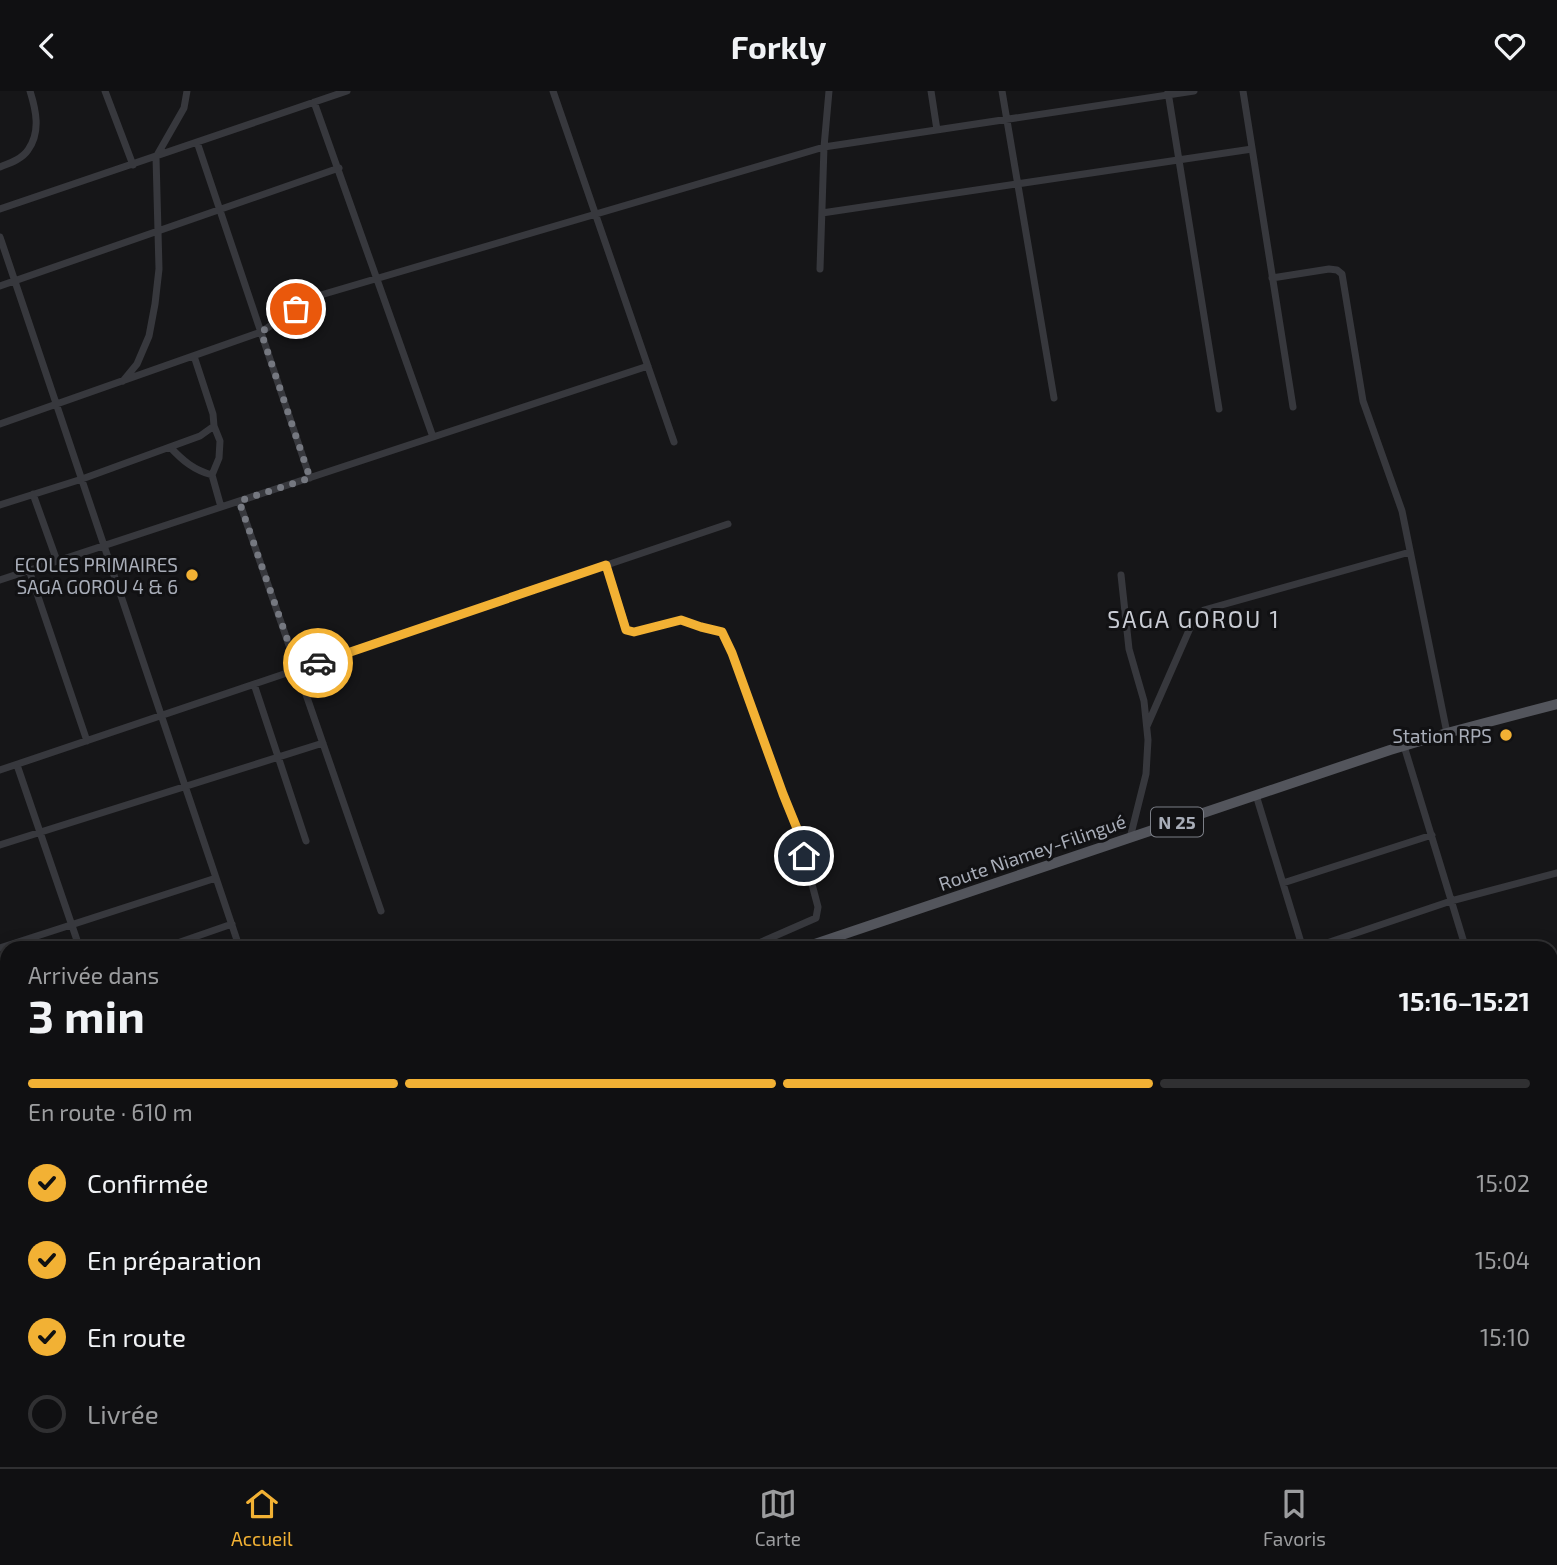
<!DOCTYPE html>
<html lang="fr">
<meta charset="utf-8">
<style>
body{margin:0;font-family:"Exo 2",sans-serif;background:#19191b;color:#f1f3f6;height:100vh;display:flex;flex-direction:column;font-size:26px;white-space:nowrap}
*{box-sizing:border-box;margin:0}
p{font-size:23px;color:#9c9d9f}
.icon{flex:none;width:38px;height:38px;fill:none;stroke:currentColor;stroke-width:2;stroke-linecap:round;stroke-linejoin:round}
.map{position:relative;flex:1;overflow:hidden}
.details{position:absolute;left:0px;top:850px;width:1558px;height:527px;display:flex;flex-direction:column;background:#101012;border-radius:21px 21px 0 0;box-shadow:0 4px 18px #0003,0 0 0 2px #303032}
.details>*{flex:none}
.pin{position:absolute;display:grid;place-items:center;width:60px;height:60px;color:#fff;margin:-30px;border:4px solid #fff;border-radius:50%;box-shadow:0 2px 7px #0007}
.courier{position:absolute;display:grid;place-items:center;width:70px;height:70px;margin:-35px;border:5px solid #f2b134;border-radius:50%;background:#fff;color:#222;box-shadow:0 2px 9px #0007}
.headline em{font-style:normal;font-weight:700}
.headline div{display:flex;flex-direction:column-reverse}
.headline{display:flex;align-items:center;justify-content:space-between;height:119px;padding:0 28px}
h1{font-size:46px;font-weight:700;line-height:52px}
.bar{display:grid;grid-template-columns:repeat(4,1fr);gap:10px 7px;align-content:center;height:84px;padding:0 28px}
.bar i{height:9px;border-radius:5px;background:#303032}
.bar .current{background:#f2b134}
.bar p{grid-column:span 4}
ol{padding:0 28px;list-style:none}
li{display:flex;align-items:center;gap:21px;height:77px}
li p{margin-inline-start:auto}
li .icon{padding:7px;border-radius:50%;background:#f2b134;color:#111;stroke-width:4}
li:last-child{color:#9c9d9f}
li i{width:38px;height:38px;border:4px solid #303032;border-radius:50%}
header{display:flex;justify-content:space-between;align-items:center;height:91px;padding:0 28px;background:#101012;font-size:32px;font-weight:700}
.tab-bar{display:flex;justify-content:space-around;align-items:center;height:98px;border-top:2px solid #303032;background:#101012;font-size:19px;color:#9c9d9f}
.tab-bar a{display:grid;justify-items:center;gap:4px}
.tab-bar .current{color:#f2b134}
.map>svg:first-child{display:block}
.lines{fill:none;stroke-linecap:round;stroke-linejoin:round}
.minor{stroke:#37383d;stroke-width:7}
.primary{stroke:#53555c;stroke-width:10}
.done{stroke:#757880;stroke-width:7;stroke-dasharray:0 12.6}
.route{stroke:#f2b134;stroke-width:9}
.poi-dot{fill:#f2b134;stroke:#111113;stroke-width:2.5}
.labels{text-anchor:middle;dominant-baseline:central;stroke-width:6;stroke-linejoin:round;paint-order:stroke}
.shield{fill:#111113;stroke:#7b7e86;stroke-width:2}
.shield-label{font-size:18px;font-weight:bold;fill:#a8adb8}
.poi-label{font-size:19px;fill:#a8adb8;stroke:#111113;text-anchor:end}
.street-label{font-size:19px;fill:#a8adb8;stroke:#111113}
.quarter-label{font-size:23px;letter-spacing:2px;fill:#c9ccd4;stroke:#111113}
</style>
<header><svg class="icon" aria-label="back" viewBox="0 0 24 24"><path d="M15 5l-7 7 7 7"/></svg>Forkly<svg class="icon" aria-label="heart" viewBox="0 0 24 24"><path d="M12 20l-8-8c-3-5 5-10 8-4 3-6 11-1 8 4z"/></svg></header>
<div class="map">
<svg width="1557" height="1376" viewBox="0 0 1557 1376">
<rect width="100%" height="100%" fill="#161618"/>
<g class="lines">
<!-- minor -->
<path class="minor" d="M105 0 133 74
M553 0 674 351
M931 0 937 39
M1002 0 1054 307
M1243 0 1293 316
M1168 1 1219 318
M314 11 433 346
M197 51 310 387
M0 76C10 72 22 68 28 59 41 41 36 19 30 0
M0 118 347 0
M822 122 1252 58
M0 146 240 858
M820 178 824 56 829 0
M1272 187 1329 178 1337 179 1342 183 1363 310 1402 420 1447 642
M0 195 339 77
M194 265 213 323 214 335 220 350 219 367 212 384 221 416
M123 290 137 273 149 245 155 213 159 178 156 66 184 17 187 0
M0 333 261 241 314 206 824 56 1194 0
M170 356C183 370 194 379 212 384
M33 403 57 470
M239 410 381 820
M0 414 82 388 200 345 214 335
M606 474 627 539 634 541 681 529 701 536 722 541 732 562 783 703 798 740 818 816 816 827 745 858
M29 479 87 650
M1121 484 1129 558 1144 610 1148 649 1146 683 1130 747
M0 489 648 275
M254 593 306 750
M1147 635 1194 528 1204 519 1410 461
M1404 655 1466 858
M17 674 80 858
M0 679 728 433
M1256 704 1303 858
M0 754 323 652
M1283 792 1432 744
M0 857 216 787
M160 858 232 833
M1309 858 1451 810 1557 782
M0 868 7 889
M1550 871 1557 869
M0 932 7 930
M1550 964 1557 997
M1550 1177 1557 1175
M0 1226 7 1224
M170 1370 171 1376
M418 1370 420 1376
M496 1370 498 1376
M567 1370 569 1376
M649 1370 651 1376
M834 1370 836 1376
M990 1370 992 1376
M110 1376 127 1370
M329 1376 336 1374 337 1376"/>
<!-- primary -->
<path class="primary" d="M800 858 1390 659 1447 642 1557 613
M0 1127 7 1125"/>
</g>
<g class="lines">
<!-- done -->
<path class="done" d="M296 218 261 241 310 387 239 410 298 579 318 572"/>
<!-- route -->
<path class="route" d="M318 572 606 474 626 539 634 541 681 529 701 536 722 541 732 562 783 703 798 740 804 765"/>
</g>
<!-- markers -->
<g class="poi-dot">
<circle cx="192" cy="484" r="7"/>
<circle cx="1506" cy="644" r="7"/>
</g>
<g class="labels">
<!-- shield labels -->
<rect class="shield" x="1151" y="716.5" width="52" height="29" rx="5"/>
<g class="shield-label">
<text x="1177" y="731">N 25</text>
</g>
<!-- poi labels -->
<g class="poi-label">
<text x="178" y="473">ECOLES PRIMAIRES<tspan x="178" dy="22">SAGA GOROU 4 &amp; 6</tspan></text>
<text x="1492" y="644">Station RPS</text>
</g>
<!-- street labels -->
<g class="street-label">
<text transform="translate(1032 761) rotate(-19)">Route Niamey-Filingué</text>
</g>
<!-- quarter labels -->
<g class="quarter-label">
<text x="1194" y="528">SAGA GOROU 1</text>
</g>
</g>
</svg>
<div class="pin" style="left:296px;top:218px;background:#ea580c"><svg class="icon" aria-label="bag" viewBox="0 0 24 24"><path d="M5 8h14l-1 12H6zM9 8a3 3 0 0 1 6 0"/></svg></div>
<div class="pin" style="left:804px;top:765px;background:#1f2937"><svg class="icon" aria-label="home" viewBox="0 0 24 24"><path d="M3 11l9-7 9 7M6 9v11h12V9"/></svg></div>
<div class="courier" style="left:318px;top:572px"><svg class="icon" aria-label="car" viewBox="0 0 24 24"><path d="M5 17H2v-5l4-1 3-4h7l3 4 3 1v5h-3M9 17h6M6 11h13"/><circle cx="7" cy="17" r="2"/><circle cx="17" cy="17" r="2"/></svg></div>
<section class="details">
<div class="headline"><div><h1>3 min</h1><p>Arrivée dans</p></div><em>15:16–15:21</em></div>
<div class="bar"><i class="current"></i><i class="current"></i><i class="current"></i><i></i><p>En route · 610 m</p></div>
<ol>
<li><svg class="icon" aria-label="check" viewBox="0 0 24 24"><path d="M5 12l5 5 9-10"/></svg>Confirmée<p>15:02</p></li>
<li><svg class="icon" aria-label="check" viewBox="0 0 24 24"><path d="M5 12l5 5 9-10"/></svg>En préparation<p>15:04</p></li>
<li><svg class="icon" aria-label="check" viewBox="0 0 24 24"><path d="M5 12l5 5 9-10"/></svg>En route<p>15:10</p></li>
<li><i></i>Livrée</li>
</ol>
</section>
</div>
<nav class="tab-bar">
<a class="current"><svg class="icon" aria-label="home" viewBox="0 0 24 24"><path d="M3 11l9-7 9 7M6 9v11h12V9"/></svg>Accueil</a>
<a><svg class="icon" aria-label="map" viewBox="0 0 24 24"><path d="M3 6l6-2 6 2 6-2v14l-6 2-6-2-6 2zM9 4v14M15 6v14"/></svg>Carte</a>
<a><svg class="icon" aria-label="saved" viewBox="0 0 24 24"><path d="M7 4h10v16l-5-4-5 4z"/></svg>Favoris</a>
</nav>
